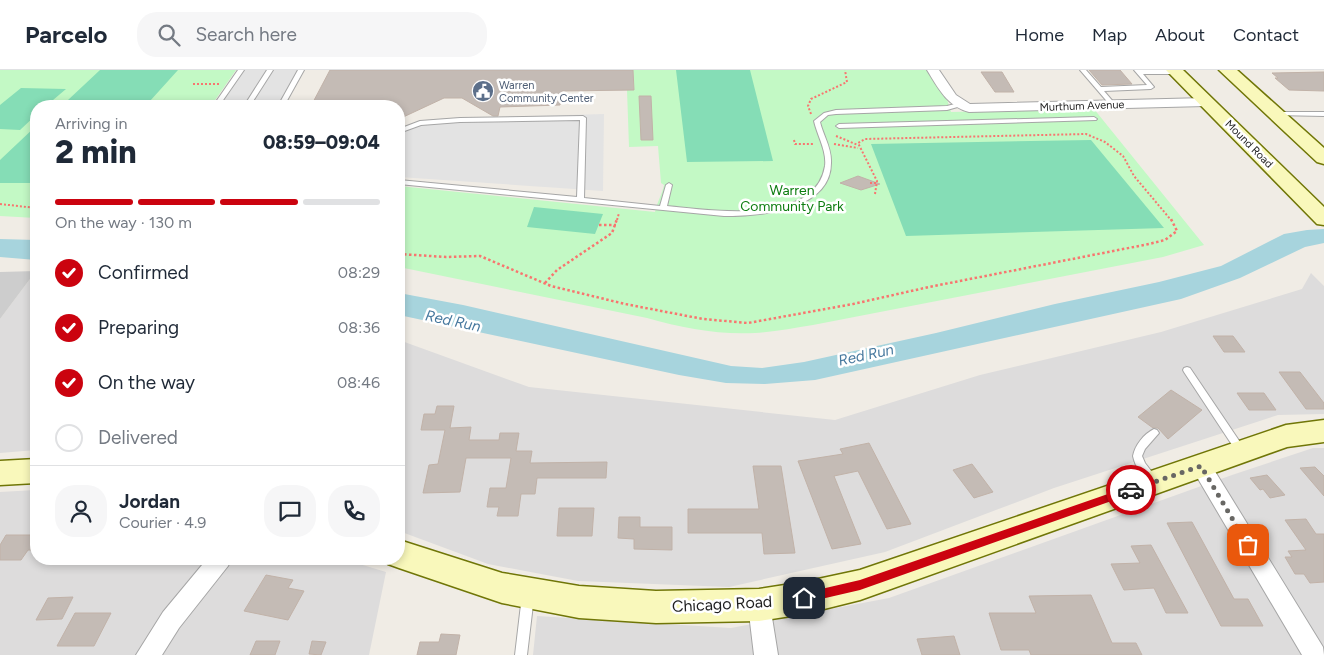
<!DOCTYPE html>
<meta charset="utf-8">
<style>
body{margin:0;font-family:Figtree,sans-serif;background:#f6f6f7;color:#1f2937;height:100vh;display:flex;flex-direction:column;font-size:19px;white-space:nowrap}
*{box-sizing:border-box;margin:0}
p{font-size:16px;color:#747a83}
.icon{flex:none;width:28px;height:28px;fill:none;stroke:currentColor;stroke-width:2;stroke-linecap:round;stroke-linejoin:round}
.map{position:relative;flex:1;overflow:hidden}
.sheet{position:absolute;left:30px;top:30px;width:375px;height:465px;display:flex;flex-direction:column;background:#fff;border-radius:20px;box-shadow:0 2px 8px #0003}
.sheet>*{flex:none}
.pin{position:absolute;display:grid;place-items:center;width:42px;height:42px;color:#fff;margin:-21px;border-radius:10px;box-shadow:0 2px 8px #0006}
.courier{position:absolute;display:grid;place-items:center;width:50px;height:50px;margin:-25px;border:4px solid #cb030f;border-radius:50%;background:#fff;color:#222;box-shadow:0 1px 6px #0007}
.overview em{font-style:normal;font-weight:800}
.overview div{display:flex;flex-direction:column-reverse}
.overview{display:flex;align-items:center;justify-content:space-between;height:85px;padding:0 25px}
h1{font-size:32px;font-weight:800;line-height:38px}
.bar{display:grid;grid-template-columns:repeat(4,1fr);gap:8px 5px;align-content:center;height:60px;padding:0 25px}
.bar i{height:6px;border-radius:4px;background:#e0e1e3}
.bar .active{background:#cb030f}
.bar p{grid-column:span 4}
.line{display:flex;align-items:center;gap:12px;padding:0 25px;border-top:1px solid #e0e1e3}
.line div{flex:1}
.round{display:grid;place-items:center;flex:none;width:52px;height:52px;border-radius:20px;background:#f6f6f7}
ol{padding:0 25px;list-style:none}
li{display:flex;align-items:center;gap:15px;height:55px}
li p{margin-inline-start:auto}
li .icon{padding:5px;border-radius:50%;background:#cb030f;color:#fff;stroke-width:4}
li:last-child{color:#747a83}
li i{width:28px;height:28px;border:2px solid #e0e1e3;border-radius:50%}
header{display:flex;align-items:center;gap:30px;box-sizing:border-box;height:70px;padding:0 25px;background:#fff;border-bottom:1px solid #e0e1e3}
header strong{font-size:24px}
nav{display:flex;gap:28px;margin-inline-start:auto;font-size:18px}
.search{width:350px;height:45px;background:#f6f6f7;display:flex;align-items:center;gap:12px;box-sizing:border-box;padding:0 18px;border-radius:20px;color:#747a83;font-size:19px}
.map>svg:first-child{display:block}
.residential{fill:#dddcdc}
.religious{fill:#cdcdcd}
.park{fill:#c3f9c5}
.pitch{fill:#85ddb6}
.parking{fill:#e3e3e3}
.water{fill:#a7d4dd}
.building{fill:#c4bbb5;stroke:#c1b2a8}
.lines{fill:none;stroke-linecap:round;stroke-linejoin:round}
.lane-casing{stroke:#a6a6a6;stroke-width:2}
.street-casing{stroke:#a6a6a6;stroke-width:2}
.secondary-casing{stroke:#707607;stroke-width:3}
.path-far1{stroke:#f8756f;stroke-width:2;stroke-dasharray:2 2;stroke-linecap:butt}
.path{stroke:#f8756f;stroke-width:2.5;stroke-dasharray:2.5 2.5;stroke-linecap:butt}
.lane{fill:#fff;fill-rule:evenodd}
.street{fill:#fff;fill-rule:evenodd}
.secondary{fill:#f9f8bb;fill-rule:evenodd}
.route{fill:#cb030f}
.done{stroke:#686764;stroke-width:5;stroke-dasharray:0 9}
.labels{text-anchor:middle;dominant-baseline:central;stroke-width:5;stroke-linejoin:round;paint-order:stroke}
.far-service-label{font-size:11px;fill:#4e5e75;stroke:#fff;text-anchor:start}
.far-street-label{font-size:11px;fill:#1f1f1f;stroke:#fff}
.park-label{font-size:14px;fill:#0d7d10;stroke:#fff}
.water-label{font-size:15px;font-style:italic;fill:#46789e;stroke:#fff}
.near-street-label{font-size:16px;fill:#1f1f1f;stroke:#fff}
</style>
<header>
<strong>Parcelo</strong>
<div class="search"><svg class="icon" aria-label="search" viewBox="0 0 24 24"><circle cx="10" cy="10" r="6"/><path d="M15 15l6 6"/></svg>Search here</div>
<nav><a>Home</a><a>Map</a><a>About</a><a>Contact</a></nav>
</header>
<div class="map">
<svg width="1324" height="585" viewBox="0 0 1324 585">
<rect width="100%" height="100%" fill="#f0ece5"/>
<!-- residential -->
<path class="residential" d="M36 201V380L0 383V249Z
M1311 203 1324 216V344L1278 345 1054 418 885 482 729 517 578 511 488 494 399 461V270L529 317 835 350 980 305 1161 262 1302 219Z
M1313 378H1324V585H533L537 546 731 558 889 528 1232 405Z
M36 420V489H343L386 502 369 585H0V422Z"/>
<!-- religious -->
<path class="religious" d="M36 201 0 249V202Z"/>
<!-- park -->
<path class="park" d="M0 0H236L211 36H36V148L0 146Z
M633 0H931L947 29 951 42 1094 39 1204 175 1163 187 813 255C794 258 774 262 755 263 718 265 683 258 647 248L399 197V116L655 142C657 132 662 125 664 115L661 113 658 76 629 77 627 20H634Z"/>
<!-- pitch -->
<path class="pitch" d="M100 0H178L150 31 68 30Z
M676 0H750L773 91 687 92Z
M21 18 66 19 46 36H36V45L20 60 0 59V35Z
M36 56V113H0V90Z
M1091 70 1164 158 906 166 871 74Z
M534 137 603 144 595 164 527 157Z"/>
<!-- parking -->
<path class="parking" d="M241 0H301L280 36H216Z
M604 44 603 121 399 107V62L433 49Z"/>
<!-- water -->
<path class="water" d="M1324 159V173L1305 177 1240 208 1181 229 815 310 765 314 726 313 679 305 399 245V223L463 235 731 296 762 298 804 292 936 263 1055 234 1159 212 1221 196 1284 164 1307 160Z
M0 169 36 170V190L0 187Z"/>
<!-- building -->
<path class="building" d="M330 0H633L634 20 562 21 560 35 500 37 498 46H493L462 28H444L399 49V36H311Z
M1089 0H1120L1132 14 1102 15Z
M981 2H1002L1014 22H995Z
M1324 2V21L1289 20 1275 8H1278L1272 3Z
M639 26H651L653 70H641Z
M858 106 880 114 861 120 840 113Z
M1213 266H1233L1245 282H1224Z
M1279 302H1300L1324 333V339H1306Z
M1171 320 1202 340 1168 369 1158 358H1153L1138 347Z
M1237 323H1264L1276 340H1249Z
M437 336H454L450 358 471 357 469 370H499L500 363H519L516 381H532L530 393 607 392 606 408H537L535 424H521L518 446H497L499 437H487L490 418H506L511 388H466L460 422 423 423 429 395 438 394 445 360H421L424 344H435Z
M869 373 911 454 887 459 858 401 834 406 861 474 832 479 798 391 843 384 840 379Z
M972 394 993 422 974 428 953 400Z
M753 396H781L795 483 764 484 762 463H688V439H759Z
M1315 397 1324 406V426L1300 398Z
M1267 405 1285 425 1270 428 1263 419 1260 420 1250 408Z
M559 438H594L592 466H557Z
M619 447H640V457H672V480L634 479V469L618 468Z
M1306 449 1316 464H1324V512L1310 513 1304 504H1295L1285 487H1292L1288 481 1306 480 1285 450Z
M1192 452 1234 529H1248L1263 556H1221L1167 453Z
M6 465H36V480H28L21 490H0V475Z
M1151 475 1188 543H1166L1154 518 1124 520 1111 494 1140 493 1131 476Z
M266 505 293 510 288 518 304 521 288 550 244 541Z
M1091 525 1112 573H1136L1142 585H1031L1029 580H1001L989 543H1036L1029 526Z
M73 527 62 549 36 550 48 528Z
M75 543H111L94 576H57Z
M441 564 460 565 456 585H417L420 572H439Z
M954 566 960 585H922L917 569Z
M256 571H280L275 585H250Z
M312 571 326 572 321 585 309 584Z"/>
<g class="lines">
<!-- lane casing -->
<g class="lane-casing">
<path id="lane" d="M238 0H244L219 36H213Z
M267 0H273L250 36H244Z
M298 0H304L284 36H278Z
M1080 0H1086L1101 17 1147 15 1134 0H1176L1179 2 1176 4H1143L1154 17 1151 19 1104 21 1116 35 1113 37 1111 36Z
M959 33 962 35 961 36 947 40 836 44 828 45 820 52C823 65 832 78 831 93 831 141 759 146 724 146L399 114V110L577 127 580 50 460 52 421 55 399 63V59L420 51 460 48 583 46 586 48 584 128 660 136 666 115 669 113 672 115 667 136C709 140 815 157 825 96 827 81 817 65 814 51L824 43 836 40 947 36Z
M1276 42H1324V46L1274 45 1273 44Z
M1094 47 1097 49 1096 50 839 58 836 56 839 54Z
M1187 297 1190 298 1244 378 1246 381 1244 384 1241 385 1238 384 1184 302 1183 300 1184 298Z
M1154 359 1157 360 1159 363 1145 379 1142 386 1145 393 1158 410 1157 413C1145 416 1135 396 1133 386 1135 375 1144 364 1154 359Z
M528 521 532 522 534 526 527 585H515L522 526 524 522Z"/>
</g>
<!-- street casing -->
<g class="street-casing">
<path id="street" d="M927 0H939L956 25 970 34 1206 28 1212 32 1206 36 969 42C947 36 938 18 927 0Z
M1201 388 1208 390 1323 577 1324 585H1302L1194 402 1191 396 1194 390Z
M207 489H231L228 496 179 558 162 585H136L163 542Z
M759 524 767 527 770 535 778 585H754L748 535 751 527Z"/>
</g>
<!-- secondary casing -->
<g class="secondary-casing">
<path id="secondary" d="M1166 0H1183L1324 137V155L1317 154Z
M1219 0H1237L1324 78V94L1317 92Z
M1324 350V372L1287 377 860 530 804 544 759 551 656 553 579 548 502 533 399 498 388 494 386 489H399V470L502 503 579 516 656 521 759 519 804 512 860 500 1286 355Z
M36 389V413L0 415V391Z"/>
</g>
<!-- path-far1 -->
<path class="path-far1" d="M193 14H219
M811 44 808 36 811 29 847 12 845 0
M836 66 858 75
M794 70 795 74H814
M834 74 858 78
M870 113H877
M875 124 877 111 858 73 865 69 1086 64 1105 72 1123 86 1134 106 1171 150
M0 134 36 138
M617 150 619 143"/>
<!-- path -->
<path class="path" d="M599 155H616
M399 184 446 187 480 186 551 216 625 234 703 249 748 253 853 234 929 217 1149 174 1165 170 1177 161 1171 149
M545 213 557 200 612 163 617 149"/>
<!-- lane -->
<use href="#lane" class="lane"/>
<!-- street -->
<use href="#street" class="street"/>
<!-- secondary -->
<use href="#secondary" class="secondary"/>
</g>
<!-- route -->
<path class="route" d="M1131 416 1136 420 1134 423 860 520 804 533 800 531 799 528 800 524 804 523 860 510Z"/>
<g class="lines">
<!-- done -->
<path class="done" d="M1131 420 1201 396 1248 475"/>
</g>
<!-- icons -->
<defs>
<g id="civic-disc" transform="scale(1.125)"><circle r="9.5" fill="#5c6f8a" stroke="#fff"/><path d="M-.6-6.5H3V-4.5H.6V-3L4-1V1h2V6H-6V1h2V-1L-.6-3ZM-1.2 2.5V6h2.4V2.5Z" fill="#fff"/></g>
</defs>
<g fill-rule="evenodd">
<use href="#civic-disc" x="483" y="21"/>
</g>
<g class="labels">
<!-- far-service labels -->
<g class="far-service-label">
<text x="499" y="15">Warren<tspan x="499" dy="13">Community Center</tspan></text>
</g>
<!-- far-street labels -->
<g class="far-street-label">
<text transform="translate(1082 36) rotate(-2)">Murthum Avenue</text>
<text transform="translate(1249 74) rotate(45)">Mound Road</text>
</g>
<!-- park labels -->
<g class="park-label">
<text x="792" y="120">Warren<tspan x="792" dy="16">Community Park</tspan></text>
</g>
<!-- water labels -->
<g class="water-label">
<text transform="translate(453 251) rotate(12)">Red Run</text>
<text transform="translate(866 285) rotate(-12)">Red Run</text>
</g>
<!-- near-street labels -->
<g class="near-street-label">
<text transform="translate(722 534) rotate(-3)">Chicago Road</text>
</g>
</g>
</svg>
<div class="pin" style="left:1248px;top:475px;background:#ea580c"><svg class="icon" aria-label="bag" viewBox="0 0 24 24"><path d="M5 8h14l-1 12H6zM9 8a3 3 0 0 1 6 0"/></svg></div>
<div class="pin" style="left:804px;top:528px;background:#1f2937"><svg class="icon" aria-label="home" viewBox="0 0 24 24"><path d="M3 11l9-7 9 7M6 9v11h12V9"/></svg></div>
<div class="courier" style="left:1131px;top:420px"><svg class="icon" aria-label="car" viewBox="0 0 24 24"><path d="M5 17H2v-5l4-1 3-4h7l3 4 3 1v5h-3M9 17h6M6 11h13"/><circle cx="7" cy="17" r="2"/><circle cx="17" cy="17" r="2"/></svg></div>
<section class="sheet">
<div class="overview"><div><h1>2 min</h1><p>Arriving in</p></div><em>08:59–09:04</em></div>
<div class="bar"><i class="active"></i><i class="active"></i><i class="active"></i><i></i><p>On the way · 130 m</p></div>
<ol>
<li><svg class="icon" aria-label="check" viewBox="0 0 24 24"><path d="M5 12l5 5 9-10"/></svg>Confirmed<p>08:29</p></li>
<li><svg class="icon" aria-label="check" viewBox="0 0 24 24"><path d="M5 12l5 5 9-10"/></svg>Preparing<p>08:36</p></li>
<li><svg class="icon" aria-label="check" viewBox="0 0 24 24"><path d="M5 12l5 5 9-10"/></svg>On the way<p>08:46</p></li>
<li><i></i>Delivered</li>
</ol>
<div class="line" style="height:90px"><a class="round"><svg class="icon" aria-label="person" viewBox="0 0 24 24"><circle cx="12" cy="8" r="4"/><path d="M4 21q1-7 8-7t8 7"/></svg></a><div><b>Jordan</b><p>Courier · 4.9</p></div><a class="round"><svg class="icon" aria-label="chat" viewBox="0 0 24 24"><path d="M4 5h16v11H9l-5 4z"/></svg></a><a class="round"><svg class="icon" aria-label="phone" viewBox="0 0 24 24"><path d="M5 4h4l2 5-3 2q2 4 5 5l2-3 5 2v4C11 20 4 13 5 4z"/></svg></a></div>
</section>
</div>
